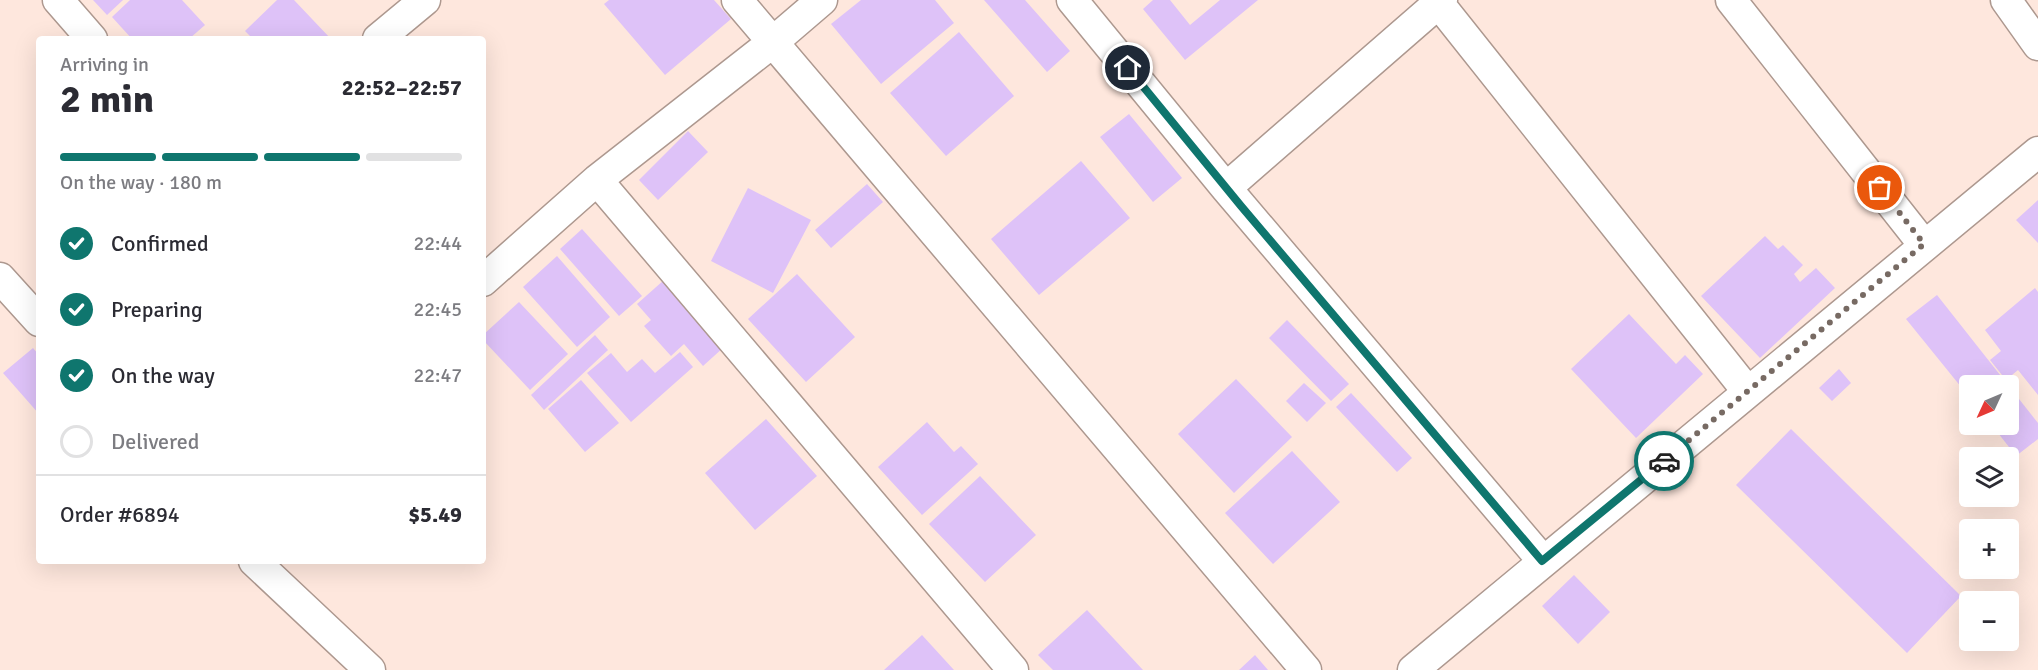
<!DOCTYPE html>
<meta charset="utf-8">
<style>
body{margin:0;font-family:Signika,sans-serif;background:#f2f2f3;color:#2b2b33;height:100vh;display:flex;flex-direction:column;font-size:22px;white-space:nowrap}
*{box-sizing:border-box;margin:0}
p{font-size:20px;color:#7c7c81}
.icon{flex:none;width:33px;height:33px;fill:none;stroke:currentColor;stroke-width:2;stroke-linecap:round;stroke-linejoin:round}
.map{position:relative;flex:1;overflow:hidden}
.side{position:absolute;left:36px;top:36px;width:450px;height:528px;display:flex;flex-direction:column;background:#fff;border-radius:6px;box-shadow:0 6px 24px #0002}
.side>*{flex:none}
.needle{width:39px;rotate:226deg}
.buttons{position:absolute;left:1959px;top:375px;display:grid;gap:12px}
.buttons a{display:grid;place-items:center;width:60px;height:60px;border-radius:6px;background:#fff;box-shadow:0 6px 24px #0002;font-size:30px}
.pin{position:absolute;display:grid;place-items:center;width:51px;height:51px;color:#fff;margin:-26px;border:3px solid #fff;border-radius:50%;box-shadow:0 2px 6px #0007}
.courier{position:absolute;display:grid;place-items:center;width:60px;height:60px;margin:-30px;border:4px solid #0f766e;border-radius:50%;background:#fff;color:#222;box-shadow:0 2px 8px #0007}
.summary em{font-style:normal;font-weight:700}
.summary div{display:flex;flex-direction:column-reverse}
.summary{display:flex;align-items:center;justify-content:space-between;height:102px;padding:0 24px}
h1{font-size:39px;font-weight:700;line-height:45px}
.bar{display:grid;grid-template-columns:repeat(4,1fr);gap:9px 6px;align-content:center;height:72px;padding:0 24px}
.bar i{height:8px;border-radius:4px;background:#e1e1e2}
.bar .selected{background:#0f766e}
.bar p{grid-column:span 4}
.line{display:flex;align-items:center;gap:15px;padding:0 24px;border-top:2px solid #e1e1e2}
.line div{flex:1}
ol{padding:0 24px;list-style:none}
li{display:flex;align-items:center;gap:18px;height:66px}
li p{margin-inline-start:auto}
li .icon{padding:6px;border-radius:50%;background:#0f766e;color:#fff;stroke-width:4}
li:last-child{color:#7c7c81}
li i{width:33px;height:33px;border:3px solid #e1e1e2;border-radius:50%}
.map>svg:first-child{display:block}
.building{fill:#dec2f8}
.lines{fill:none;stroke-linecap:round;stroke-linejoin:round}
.minor-casing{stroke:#ad988f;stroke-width:33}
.minor{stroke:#fff;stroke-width:30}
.done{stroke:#776a63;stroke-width:6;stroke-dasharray:0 10.8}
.route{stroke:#0f766e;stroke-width:8}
</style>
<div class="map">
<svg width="2038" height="670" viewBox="0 0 2038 670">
<rect width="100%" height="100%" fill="#fee7dd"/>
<!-- building -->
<path class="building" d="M93 0H123L107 15Z
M130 0H182L205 25 189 39H132L112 17Z
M277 0H294L331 39H253L245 31Z
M609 0H714L731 19 665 75 604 4Z
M861 0H935L954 23 881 84 831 24Z
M984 0H1025L1070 51 1047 72Z
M1153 0H1170L1190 25 1220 0H1258L1185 60 1143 9Z
M959 32 1014 96 946 156 890 93Z
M1129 114 1182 178 1153 202 1100 137Z
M688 131 708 152 658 200 639 180Z
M1081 161 1130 218 1039 295 991 239Z
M867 184 883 202 831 248 815 230Z
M748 188 811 220 773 293 711 261Z
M2038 200V243L2016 220Z
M582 229 642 296 619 316 560 249Z
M1765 236 1778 249 1783 245 1803 265 1794 274 1800 282 1816 268 1835 288 1760 358 1701 296Z
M557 256 610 317 577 347 523 287Z
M797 274 855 337 806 382 748 319Z
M664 280 724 347 703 366 684 344 671 356 644 326 651 320 637 304Z
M2035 288 2038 292V395L2018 370 2006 380 1990 360 2001 351 1985 330Z
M1937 295 2038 423V439L2016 456 1991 424H2008V386H1970V398L1906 319Z
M519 302 568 354 530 390 483 340V335Z
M1629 314 1676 364 1685 355 1703 374 1636 438 1571 369Z
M1287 320 1349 384 1331 401 1269 338Z
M595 335 608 350 544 410 531 395Z
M33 348 39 355V414L3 373Z
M680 352 693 367 631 422 587 373 611 353 627 372 642 359 655 373Z
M1839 369 1851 383 1832 401 1819 388Z
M1236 379 1292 437 1234 493 1178 434Z
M581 380 619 423 585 452 548 409Z
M1304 383 1326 403 1307 422 1286 401Z
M1351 393 1412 458 1397 472 1336 407Z
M766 419 817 476 755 530 705 473Z
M927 422 954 452 961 446 978 464 922 515 878 467Z
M1791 429 1961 596 1907 653 1736 485Z
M1292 451 1340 502 1273 564 1225 513Z
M980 476 1036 535 985 582 929 524Z
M1574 575 1610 612 1578 644 1542 606Z
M1087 610 1143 670H1053L1038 655Z
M922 635 954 670H884Z
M1255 655 1268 670H1239Z"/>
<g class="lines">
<!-- minor casing -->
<g class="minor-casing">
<path id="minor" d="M58 0 92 39
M737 0 1306 670
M1072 0 1226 188 1543 561
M1436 0 1748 392
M1731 0 1924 245
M2006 0 2038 45
M378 39 425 0
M597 180 1013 670
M1226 188 1442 0
M0 278 39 321
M483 281 597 180 773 42 822 0
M254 561 370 670
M1413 670 2038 152"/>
</g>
<!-- minor -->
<use href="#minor" class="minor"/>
</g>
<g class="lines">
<!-- done -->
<path class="done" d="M1664 461 1924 244 1880 188"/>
<!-- route -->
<path class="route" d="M1128 68 1241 206 1542 561 1664 461"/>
</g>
</svg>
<div class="buttons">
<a><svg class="needle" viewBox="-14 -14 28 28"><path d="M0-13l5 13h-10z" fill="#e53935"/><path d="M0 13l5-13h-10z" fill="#7c7c81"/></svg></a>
<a><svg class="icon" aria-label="layers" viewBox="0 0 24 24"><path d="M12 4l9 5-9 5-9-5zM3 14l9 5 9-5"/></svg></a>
<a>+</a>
<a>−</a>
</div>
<div class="pin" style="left:1880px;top:188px;background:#ea580c"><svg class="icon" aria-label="bag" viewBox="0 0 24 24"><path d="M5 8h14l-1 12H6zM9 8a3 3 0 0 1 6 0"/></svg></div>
<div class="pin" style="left:1128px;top:68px;background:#1f2937"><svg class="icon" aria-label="home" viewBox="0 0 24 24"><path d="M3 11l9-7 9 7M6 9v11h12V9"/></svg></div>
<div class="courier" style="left:1664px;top:461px"><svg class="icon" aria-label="car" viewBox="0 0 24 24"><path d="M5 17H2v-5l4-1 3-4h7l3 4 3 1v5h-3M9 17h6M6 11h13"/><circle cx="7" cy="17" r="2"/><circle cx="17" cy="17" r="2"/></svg></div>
<section class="side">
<div class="summary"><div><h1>2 min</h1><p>Arriving in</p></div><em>22:52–22:57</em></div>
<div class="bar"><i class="selected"></i><i class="selected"></i><i class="selected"></i><i></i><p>On the way · 180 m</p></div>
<ol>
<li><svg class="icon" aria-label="check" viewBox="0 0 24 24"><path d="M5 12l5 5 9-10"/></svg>Confirmed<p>22:44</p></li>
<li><svg class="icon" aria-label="check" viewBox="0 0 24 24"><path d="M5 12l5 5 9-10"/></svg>Preparing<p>22:45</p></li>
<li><svg class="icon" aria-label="check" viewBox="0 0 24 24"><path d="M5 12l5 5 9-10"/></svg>On the way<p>22:47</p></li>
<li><i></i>Delivered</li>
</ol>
<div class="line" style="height:78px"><div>Order #6894</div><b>$5.49</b></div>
</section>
</div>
